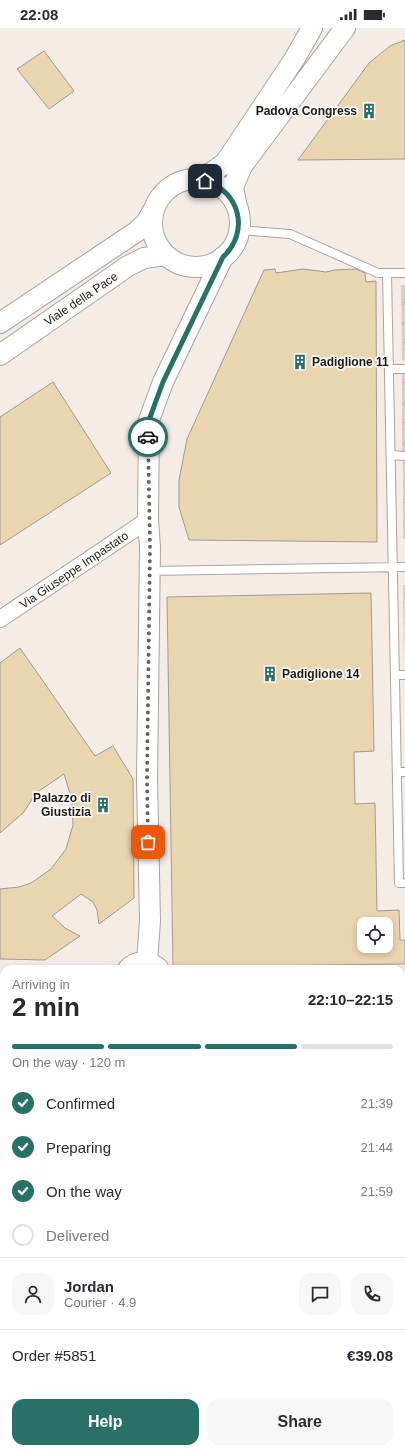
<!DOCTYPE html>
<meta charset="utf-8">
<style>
body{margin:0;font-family:Helvetica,sans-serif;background:#f7f7f7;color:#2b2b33;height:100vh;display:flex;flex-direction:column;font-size:15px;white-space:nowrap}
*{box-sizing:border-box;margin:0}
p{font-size:13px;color:#7c7c81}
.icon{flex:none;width:22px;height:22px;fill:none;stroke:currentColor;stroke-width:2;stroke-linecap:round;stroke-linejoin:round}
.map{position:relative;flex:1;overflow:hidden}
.sheet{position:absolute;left:0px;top:937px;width:405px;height:488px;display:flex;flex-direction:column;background:#fff;border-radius:12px 12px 0 0;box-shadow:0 2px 6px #0003}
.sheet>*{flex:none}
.buttons{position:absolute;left:357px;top:889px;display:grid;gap:8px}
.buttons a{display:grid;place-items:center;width:36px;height:36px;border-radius:8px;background:#fff;box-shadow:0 2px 6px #0003;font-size:20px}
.pin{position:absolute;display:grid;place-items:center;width:34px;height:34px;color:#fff;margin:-17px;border-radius:8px;box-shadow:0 2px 6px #0006}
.courier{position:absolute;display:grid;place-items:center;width:40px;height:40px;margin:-20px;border:3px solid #297067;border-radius:50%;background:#fff;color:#222;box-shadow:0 1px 5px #0007}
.headline em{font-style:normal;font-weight:700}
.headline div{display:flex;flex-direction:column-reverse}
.headline{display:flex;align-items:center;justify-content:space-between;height:68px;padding:0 12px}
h1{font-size:26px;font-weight:700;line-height:30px}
.bar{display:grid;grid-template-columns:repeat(4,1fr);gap:6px 4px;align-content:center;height:48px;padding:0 12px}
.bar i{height:5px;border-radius:3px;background:#e1e1e2}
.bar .on{background:#297067}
.bar p{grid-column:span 4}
.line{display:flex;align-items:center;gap:10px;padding:0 12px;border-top:1px solid #e1e1e2}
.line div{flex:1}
.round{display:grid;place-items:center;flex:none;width:42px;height:42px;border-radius:12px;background:#f7f7f7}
ol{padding:0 12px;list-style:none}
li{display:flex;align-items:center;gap:12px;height:44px}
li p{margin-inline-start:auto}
li .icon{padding:4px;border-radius:50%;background:#297067;color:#fff;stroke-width:4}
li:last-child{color:#7c7c81}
li i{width:22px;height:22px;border:2px solid #e1e1e2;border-radius:50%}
.primary-button{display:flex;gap:8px;margin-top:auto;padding:8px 12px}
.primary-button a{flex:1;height:46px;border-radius:12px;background:#297067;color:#fff;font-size:16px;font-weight:700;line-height:46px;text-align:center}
.primary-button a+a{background:#f7f7f7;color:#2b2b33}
.status{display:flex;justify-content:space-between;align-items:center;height:28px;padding:0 20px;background:#fff;direction:ltr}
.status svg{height:11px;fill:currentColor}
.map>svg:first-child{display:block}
.grass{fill:url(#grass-tufts)}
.building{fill:#ead5b1;stroke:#a09b92;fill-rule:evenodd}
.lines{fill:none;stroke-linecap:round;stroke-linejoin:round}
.service-casing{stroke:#aca39d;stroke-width:10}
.minor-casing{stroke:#aca39d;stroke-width:18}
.tertiary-casing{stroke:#aca39d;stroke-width:22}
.service{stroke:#fff;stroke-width:8}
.minor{stroke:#fff;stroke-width:16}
.tertiary{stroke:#fff;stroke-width:20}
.done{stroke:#68635e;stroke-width:4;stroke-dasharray:0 7.2}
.route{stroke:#297067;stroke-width:5}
.labels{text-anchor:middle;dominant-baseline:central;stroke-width:3.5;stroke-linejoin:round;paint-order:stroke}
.poi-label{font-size:12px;font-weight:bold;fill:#1c1916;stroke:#fefaf8;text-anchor:end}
.street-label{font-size:12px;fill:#1c1916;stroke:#fefaf8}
</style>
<div class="status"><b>22:08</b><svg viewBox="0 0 49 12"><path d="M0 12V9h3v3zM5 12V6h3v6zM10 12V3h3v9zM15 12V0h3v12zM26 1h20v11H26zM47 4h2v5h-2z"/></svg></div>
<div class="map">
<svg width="405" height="1425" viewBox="0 0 405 1425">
<defs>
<pattern id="grass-tufts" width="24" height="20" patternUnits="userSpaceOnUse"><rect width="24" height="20" fill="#e9c5cc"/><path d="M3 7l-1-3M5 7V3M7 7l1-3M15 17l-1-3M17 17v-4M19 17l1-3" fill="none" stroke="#c7a9ae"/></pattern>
</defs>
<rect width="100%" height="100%" fill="#f5ece5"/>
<!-- grass -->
<path class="grass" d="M401 257H405V333H402Z
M402 346H405V423H402Z
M403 432H405V511H403Z
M403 557H405L404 642Z
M401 1205H405V1231L401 1232Z
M401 1242H405V1269L401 1266Z
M405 1383V1408H401V1384Z
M322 1421H362V1425H322Z"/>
<!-- building -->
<path class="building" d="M405 12V131L298 132 369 35 390 18Z
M44 23 74 63 49 81 17 41Z
M275 241 276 245 303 241 326 244 335 242 356 241 365 245 366 254 376 253 377 514 189 512 179 479V452L187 411 264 242Z
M53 354 111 445 0 517V389Z
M371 565 374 723 354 724 355 776 375 775 377 883 399 882 400 912H405V936L173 939 167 569ZM364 896H386V918H364Z
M20 620 95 728 113 718 133 751 134 870 99 896 97 882 93 874 81 866 52 888 65 900 80 908 45 932 0 931V861L19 859 31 855 51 841 66 821 73 797 72 772 64 746 36 765 24 784 0 805V635Z"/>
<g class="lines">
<!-- service casing -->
<g class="service-casing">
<path id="service" d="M239 202 290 206 378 245H405
M387 245 399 855H405
M389 341H405
M391 427 405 428
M150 543 405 539
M395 647H405
M397 744H405"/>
</g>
<!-- minor casing -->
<g class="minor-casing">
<path id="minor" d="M0 591 148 492
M0 1111 4 1108
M401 1143 405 1142
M206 1421V1425
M289 1421 290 1425
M0 1425 24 1421"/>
</g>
<!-- tertiary casing -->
<g class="tertiary-casing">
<path id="tertiary" d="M193 151 211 145 225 135 295 30 312 0
M152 195a44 44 0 1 1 88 0a44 44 0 1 1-88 0Z
M237 180 233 159 242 138 345 0
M0 295 136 204 146 195 154 181
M0 327 128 238 144 230 166 227
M147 934 150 893 147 751 150 519 148 492 149 392 163 354 223 229
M128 941C137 932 148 933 158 940
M401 962H405
M0 974H4"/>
</g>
<!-- service -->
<use href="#service" class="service"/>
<!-- minor -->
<use href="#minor" class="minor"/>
<!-- tertiary -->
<use href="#tertiary" class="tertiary"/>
</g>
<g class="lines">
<!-- done -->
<path class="done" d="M148 814 147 750 150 519 148 409"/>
<!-- route -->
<path class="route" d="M148 409 149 392 163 354 223 229C250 204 240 163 205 153"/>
</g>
<!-- icons -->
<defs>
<g id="building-bare" transform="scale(1.2)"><path d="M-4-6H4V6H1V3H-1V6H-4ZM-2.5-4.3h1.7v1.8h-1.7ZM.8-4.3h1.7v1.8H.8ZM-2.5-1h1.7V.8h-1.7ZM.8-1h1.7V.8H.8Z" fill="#297067" stroke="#fefaf8" stroke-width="2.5" paint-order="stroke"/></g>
</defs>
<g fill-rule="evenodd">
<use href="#building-bare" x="369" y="83"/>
<use href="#building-bare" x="300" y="334"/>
<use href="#building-bare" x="270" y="646"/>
<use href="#building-bare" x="103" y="777"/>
</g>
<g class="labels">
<!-- poi labels -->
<g class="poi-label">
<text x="357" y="83">Padova Congress</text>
<text x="312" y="334" text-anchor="start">Padiglione 11</text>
<text x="282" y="646" text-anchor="start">Padiglione 14</text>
<text x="91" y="770">Palazzo di<tspan x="91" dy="14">Giustizia</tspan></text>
</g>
<!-- street labels -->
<g class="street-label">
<text transform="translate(81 271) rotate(-34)">Viale della Pace</text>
<text transform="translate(74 542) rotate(-34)">Via Giuseppe Impastato</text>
</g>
</g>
</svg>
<div class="buttons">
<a><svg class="icon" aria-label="locate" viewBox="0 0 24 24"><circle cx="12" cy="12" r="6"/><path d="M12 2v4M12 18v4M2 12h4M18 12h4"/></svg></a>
</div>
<div class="pin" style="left:148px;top:814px;background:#ea580c"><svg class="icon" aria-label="bag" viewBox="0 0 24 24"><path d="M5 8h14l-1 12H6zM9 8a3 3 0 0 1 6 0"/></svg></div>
<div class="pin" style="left:205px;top:153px;background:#1f2937"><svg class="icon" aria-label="home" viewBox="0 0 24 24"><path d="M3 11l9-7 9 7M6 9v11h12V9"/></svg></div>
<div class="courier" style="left:148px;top:409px"><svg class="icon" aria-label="car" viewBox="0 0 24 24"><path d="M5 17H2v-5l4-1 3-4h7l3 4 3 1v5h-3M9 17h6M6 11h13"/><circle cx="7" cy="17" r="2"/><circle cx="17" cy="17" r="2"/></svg></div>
<section class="sheet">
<div class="headline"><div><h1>2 min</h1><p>Arriving in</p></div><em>22:10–22:15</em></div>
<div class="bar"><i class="on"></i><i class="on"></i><i class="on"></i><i></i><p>On the way · 120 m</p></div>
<ol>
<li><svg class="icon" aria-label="check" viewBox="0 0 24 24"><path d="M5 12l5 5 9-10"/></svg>Confirmed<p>21:39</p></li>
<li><svg class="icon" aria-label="check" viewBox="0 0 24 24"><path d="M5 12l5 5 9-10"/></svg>Preparing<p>21:44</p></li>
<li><svg class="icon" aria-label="check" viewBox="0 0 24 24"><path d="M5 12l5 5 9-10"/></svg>On the way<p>21:59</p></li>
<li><i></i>Delivered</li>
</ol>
<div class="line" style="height:72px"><a class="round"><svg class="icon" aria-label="person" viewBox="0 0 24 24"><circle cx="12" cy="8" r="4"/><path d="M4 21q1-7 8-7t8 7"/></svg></a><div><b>Jordan</b><p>Courier · 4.9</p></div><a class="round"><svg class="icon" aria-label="chat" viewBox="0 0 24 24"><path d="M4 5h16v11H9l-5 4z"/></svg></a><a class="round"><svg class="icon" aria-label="phone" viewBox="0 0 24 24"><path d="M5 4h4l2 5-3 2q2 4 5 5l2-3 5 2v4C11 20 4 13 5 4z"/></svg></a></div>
<div class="line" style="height:52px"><div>Order #5851</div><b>€39.08</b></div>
<div class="primary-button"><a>Help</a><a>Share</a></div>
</section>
</div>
